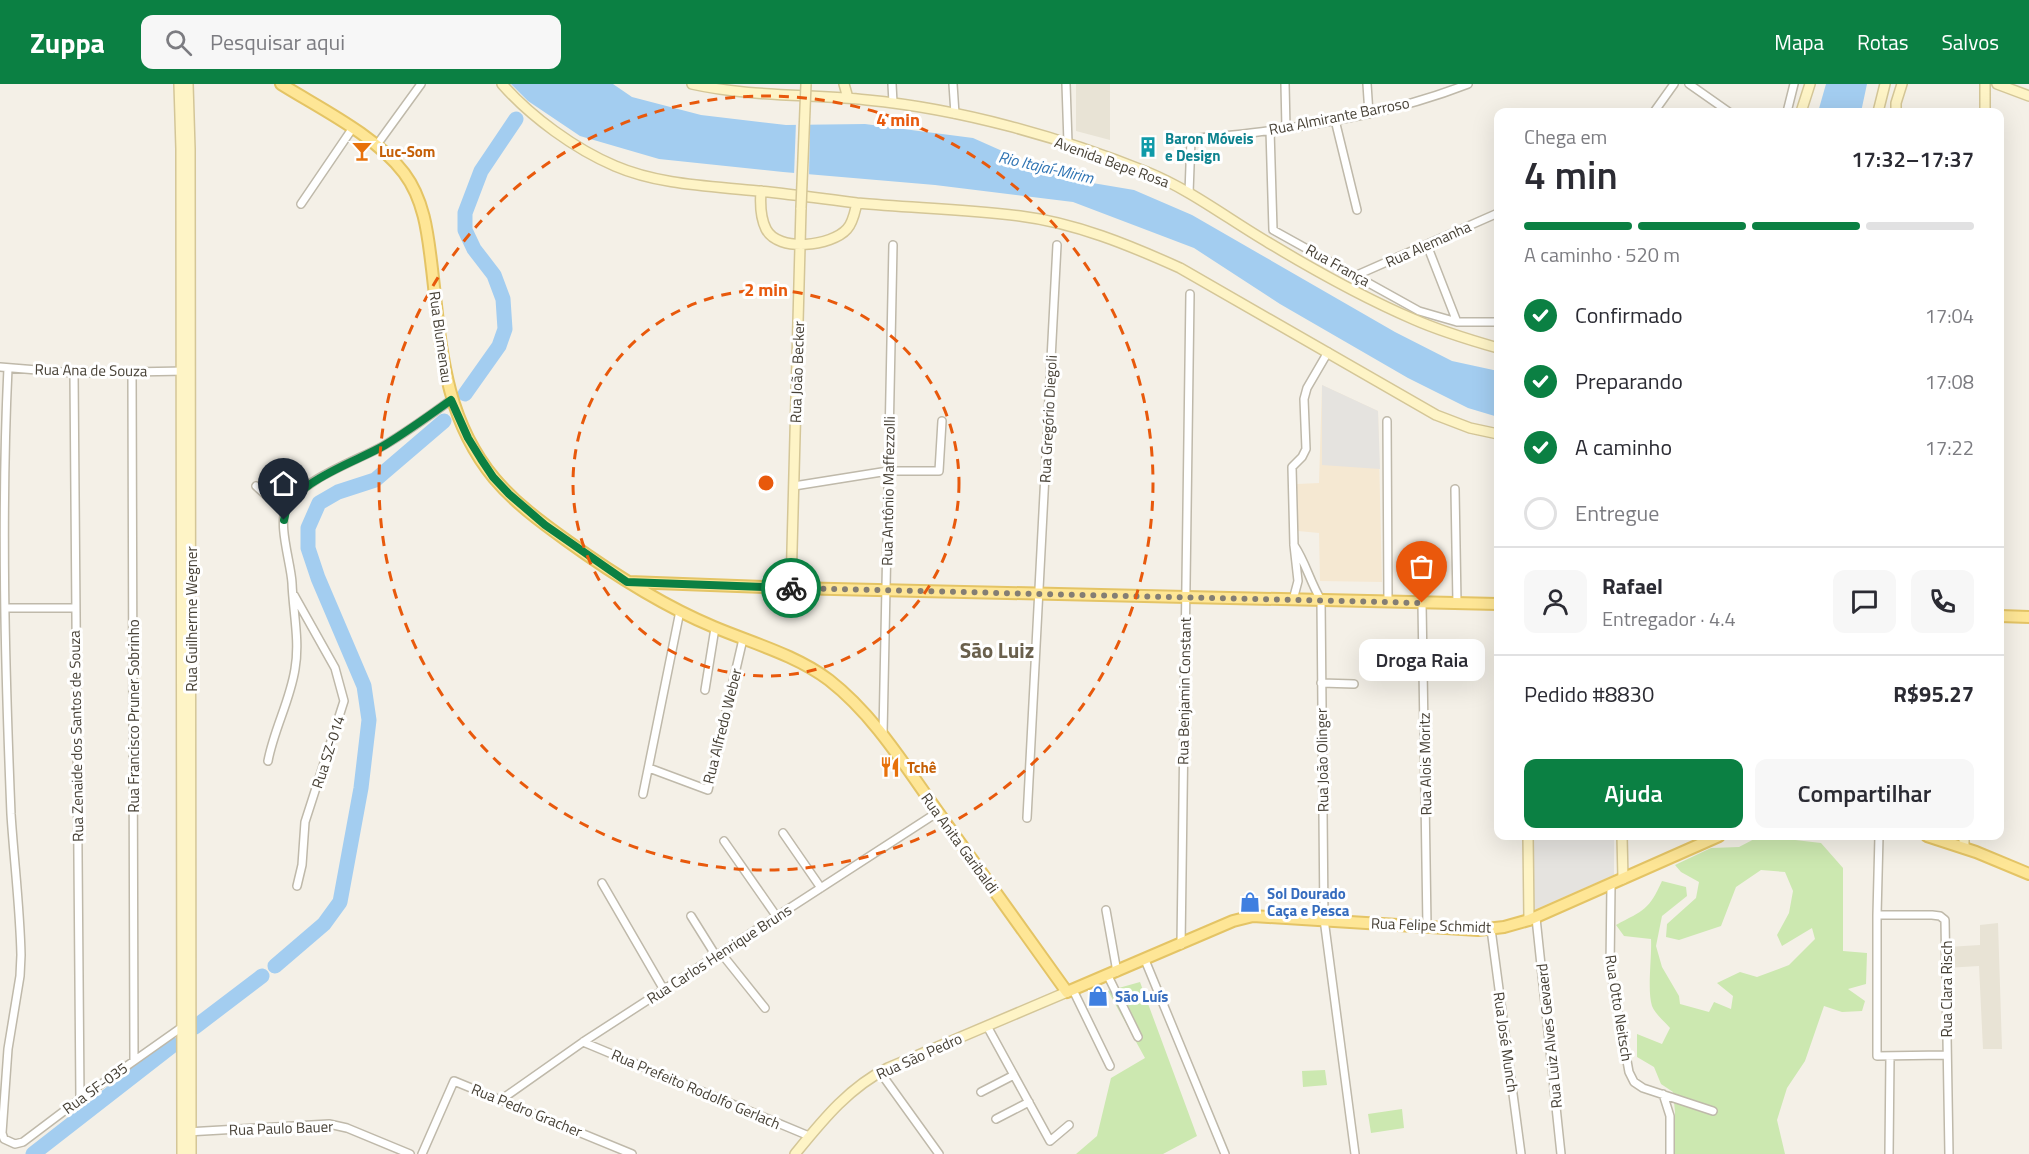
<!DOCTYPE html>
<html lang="pt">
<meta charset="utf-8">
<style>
body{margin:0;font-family:"Titillium Web",sans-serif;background:#f7f7f7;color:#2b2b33;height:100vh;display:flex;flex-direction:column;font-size:22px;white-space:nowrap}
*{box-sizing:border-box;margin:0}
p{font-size:20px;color:#7c7c81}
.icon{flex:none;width:33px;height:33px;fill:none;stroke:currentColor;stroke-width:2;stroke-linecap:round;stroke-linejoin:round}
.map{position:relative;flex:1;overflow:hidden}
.drawer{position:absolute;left:1494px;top:24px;width:510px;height:732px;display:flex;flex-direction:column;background:#fff;border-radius:12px;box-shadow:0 6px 24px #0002}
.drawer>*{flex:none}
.pin{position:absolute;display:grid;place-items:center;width:51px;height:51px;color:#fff;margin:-62px -26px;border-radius:50% 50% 50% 0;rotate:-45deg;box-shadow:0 0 6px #0007}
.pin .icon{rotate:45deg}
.courier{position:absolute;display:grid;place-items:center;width:60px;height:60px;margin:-30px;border:4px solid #0b8043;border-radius:50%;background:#fff;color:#222;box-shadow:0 2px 8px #0007}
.bubble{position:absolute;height:42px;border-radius:12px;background:#fff;box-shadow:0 6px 24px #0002;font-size:20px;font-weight:600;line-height:42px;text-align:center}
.overview em{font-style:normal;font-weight:600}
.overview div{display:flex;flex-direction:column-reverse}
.overview{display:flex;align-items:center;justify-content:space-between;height:102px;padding:0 30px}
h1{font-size:39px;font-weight:600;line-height:45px}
.bar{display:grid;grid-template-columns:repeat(4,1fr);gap:9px 6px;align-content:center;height:72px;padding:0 30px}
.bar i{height:8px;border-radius:4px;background:#e1e1e2}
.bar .active{background:#0b8043}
.bar p{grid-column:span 4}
.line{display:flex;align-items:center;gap:15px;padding:0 30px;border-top:2px solid #e1e1e2}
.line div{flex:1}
.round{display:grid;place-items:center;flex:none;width:63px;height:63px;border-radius:12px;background:#f7f7f7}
ol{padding:0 30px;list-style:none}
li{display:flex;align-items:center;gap:18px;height:66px}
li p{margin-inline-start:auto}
li .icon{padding:6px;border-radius:50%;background:#0b8043;color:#fff;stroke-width:4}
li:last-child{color:#7c7c81}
li i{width:33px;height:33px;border:3px solid #e1e1e2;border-radius:50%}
.button{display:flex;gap:12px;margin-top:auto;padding:12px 30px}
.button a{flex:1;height:69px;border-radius:12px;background:#0b8043;color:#fff;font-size:24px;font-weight:600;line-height:69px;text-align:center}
.button a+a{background:#f7f7f7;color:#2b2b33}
header{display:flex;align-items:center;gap:36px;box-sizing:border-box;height:84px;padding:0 30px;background:#0b8043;color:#fff}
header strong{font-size:28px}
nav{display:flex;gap:33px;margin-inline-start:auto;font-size:21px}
.search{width:420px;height:54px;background:#f7f7f7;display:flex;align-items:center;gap:15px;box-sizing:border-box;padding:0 21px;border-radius:12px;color:#7c7c81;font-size:22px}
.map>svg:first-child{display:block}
.residential{fill:#e8e3d5}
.commercial{fill:#f5e8d2}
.green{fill:#cce8b0}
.parking{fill:#e5e3df}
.water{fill:#a3cdf0}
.pier{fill:#f4f0e7}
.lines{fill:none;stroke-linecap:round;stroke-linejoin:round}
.river{stroke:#a3cdf0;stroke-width:15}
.street-casing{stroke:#bfb9aa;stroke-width:10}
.secondary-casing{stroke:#d4c697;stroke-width:12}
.primary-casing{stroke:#e4c465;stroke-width:14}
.street{stroke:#fff;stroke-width:7}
.secondary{stroke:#fef4c6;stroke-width:9}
.primary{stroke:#fee696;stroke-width:10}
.secondary-bridge-casing{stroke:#d4c697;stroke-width:12;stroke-linecap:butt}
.secondary-bridge{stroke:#fef4c6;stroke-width:9}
.done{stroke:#847e74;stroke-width:6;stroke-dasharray:0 10.8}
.route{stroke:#0b8043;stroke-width:8}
.ring{fill:none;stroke:#e8590c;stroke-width:3;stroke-dasharray:10 8}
.labels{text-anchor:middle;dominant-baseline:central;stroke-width:6;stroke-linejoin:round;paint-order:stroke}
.street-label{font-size:15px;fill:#474136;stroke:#fff}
.culture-label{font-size:15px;font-weight:bold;fill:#0d838f;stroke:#fff;text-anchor:start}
.food-label{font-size:15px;font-weight:bold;fill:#c56008;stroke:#fff;text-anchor:start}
.shop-label{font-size:15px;font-weight:bold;fill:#366cbe;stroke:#fff;text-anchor:start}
.water-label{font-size:16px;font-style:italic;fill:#2f74b3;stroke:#fff}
.district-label{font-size:21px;font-weight:bold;fill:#6a604d;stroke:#fff}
.centre{fill:#e8590c;stroke:#fff;stroke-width:3}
.ring-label{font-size:18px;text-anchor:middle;font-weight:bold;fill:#e8590c;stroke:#fff;stroke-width:6;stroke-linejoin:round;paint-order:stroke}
</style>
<header>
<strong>Zuppa</strong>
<div class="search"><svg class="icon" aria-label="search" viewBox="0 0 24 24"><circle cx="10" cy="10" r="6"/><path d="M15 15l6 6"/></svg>Pesquisar aqui</div>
<nav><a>Mapa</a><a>Rotas</a><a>Salvos</a></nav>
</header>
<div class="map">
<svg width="2029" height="1070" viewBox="0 0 2029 1070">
<rect width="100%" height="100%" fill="#f4f0e7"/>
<!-- residential -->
<path class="residential" d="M1076 0H1110V56L1076 47Z
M1998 839 2002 965H1983L1979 882 1946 884 1947 863 1980 861V841Z"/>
<!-- commercial -->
<path class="commercial" d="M1322 301 1378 327 1382 498 1320 497 1319 449 1298 447 1297 400 1319 399Z"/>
<!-- green -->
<path class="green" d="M1760 752 1821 759 1843 784V867L1867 869 1866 900 1848 905 1865 917 1862 927 1842 928 1824 922 1805 977 1787 1004 1777 1036 1785 1070H1675V1028L1673 1008 1661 1000 1654 983 1637 973V950L1662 960 1670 944C1665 938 1655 930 1652 922 1647 907 1652 873 1651 855L1624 852 1616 841C1644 826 1649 826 1662 797L1686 803 1687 812 1662 832 1656 862 1662 883 1679 912 1680 920 1709 928 1714 918 1731 925 1733 912 1717 899 1740 888 1757 893 1789 881 1815 855 1812 844 1782 862 1777 851 1789 829 1793 807 1785 788 1761 786 1736 803 1721 842 1679 856 1666 853 1667 840 1696 814 1699 798 1681 788 1675 781 1711 764 1739 763Z
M1140 898 1197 1052 1163 1070H1076L1097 1052 1111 994 1145 974 1108 907Z
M1325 986 1327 1001 1303 1003 1302 987Z
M1402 1025 1404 1044 1371 1049 1368 1030Z"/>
<!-- parking -->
<path class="parking" d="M1322 301 1378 327 1380 385 1322 381Z
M1534 752H1542V755H1578V752H1614V791L1534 826Z"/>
<!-- water -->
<path class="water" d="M511 0H613L632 13 701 31 786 41 865 40 973 54 1063 94 1134 106 1192 131 1395 248 1452 277 1498 287V333L1468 324 1408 294 1280 220 1194 164 1073 118 935 101 783 88 659 75 580 52 528 17Z
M1826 0H1867L1861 28H1818Z"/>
<!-- pier -->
<path class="pier" d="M810 37 809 93 794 92 796 38Z"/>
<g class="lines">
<!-- river -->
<path class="river" d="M465 310 499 262 505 245 503 215 494 191 474 165 465 146V129L481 87 516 35
M275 882 324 840 340 818 361 704 369 636 364 602 318 494 308 464V444L319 419 338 408 375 396 444 337
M195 943 262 892
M33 1070 173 961"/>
<!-- street casing -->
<g class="street-casing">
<path id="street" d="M892 0 893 19
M953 0 955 30
M1066 0 1068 59
M1285 0 1286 44
M1367 0 1369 30
M1689 0 1729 28
M1654 28 1674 0
M1787 28 1794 0
M1335 36 1357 126
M1270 46 1273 146 1419 227 1457 238H1498
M376 62 421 0
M1189 109 1191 55C1211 52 1231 52 1251 49 1325 40 1399 27 1468 0
M301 120 352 45
M1427 161 1457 238
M1357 191 1498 129
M0 283 74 289 186 287
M8 284C1 432 5 582 11 730 14 777 20 824 21 871L20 892 8 965 2 1049 4 1055 15 1060 23 1058 80 1015 182 943H185
M132 288 134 976
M74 289 80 1015
M1387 337 1388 518
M256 402 285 428
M794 402 888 387H939L942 337
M1455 405 1457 519
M1294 461C1306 479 1310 498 1321 516L1324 835 1355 1070
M294 511 335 584 344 617 305 738 302 781 297 802
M1293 516 1298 497 1294 461 1292 383 1302 373 1306 365 1304 315 1307 304 1328 268
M1422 519 1427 842
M6 524H75
M1321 599 1354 600
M705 606 715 544
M883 650 893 161
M268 677C274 645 290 617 295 585 300 557 293 527 292 499 291 479 277 439 287 422 303 395 356 377 383 362 407 348 429 332 451 316
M649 684 708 706 743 555
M643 710 680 527
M1027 734 1057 161
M783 749 821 804
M1879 752 1877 831V972L1946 971
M724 757 777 833
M602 799 664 906
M1611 801 1610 883 1629 988 1634 998 1643 1004 1713 1027
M1106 826 1117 888
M1877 831H1932L1940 832 1945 836 1949 1070
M691 832 716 872
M1536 834 1561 1070
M1491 845 1521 1070
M1181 861 1190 210
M721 869 765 924
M1145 876 1225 1070
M1108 892 1138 953
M1073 906 1110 982
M987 942 1050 1057 1069 1041
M583 958 809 1052
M880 988 939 1070
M981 1008 1014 991
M1663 1010 1670 1032V1070
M502 1015 583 958 938 728
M996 1035 1029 1018
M187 1048 329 1040 347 1044 410 1070
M422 1070 454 997 632 1070
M1889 1070 1890 972"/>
</g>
<!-- secondary casing -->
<g class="secondary-casing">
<path id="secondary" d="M179 0 181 65 182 1070
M188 0 190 65 191 1070
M502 0C531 33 575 65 615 82 659 101 711 102 758 107 791 110 824 115 857 119 911 124 966 125 1020 132 1076 139 1129 161 1180 184L1436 331 1470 344 1498 350
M692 0C750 13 809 10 867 16 961 25 1060 53 1147 88 1191 106 1228 135 1269 159 1314 186 1364 214 1413 235 1440 247 1470 256 1498 264
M844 0 848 14
M1997 0 2029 12
M1801 28 1810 0
M1878 28 1885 0
M1896 28V19L1902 0
M1985 28V0
M761 107C760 120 760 133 766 145 778 169 832 162 847 145 853 139 855 127 857 119
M791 504 801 124
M1528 752 1529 836
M1622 752 1623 795
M1964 764V752
M795 1070C822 1037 849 1003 888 984L1067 908"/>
</g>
<!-- primary casing -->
<g class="primary-casing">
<path id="primary" d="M281 0C321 25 375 51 404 89 425 117 428 152 432 185 441 261 443 332 494 394 515 419 541 438 566 456 613 490 661 521 714 543 752 559 796 571 829 596 874 631 905 682 938 728 981 788 1024 848 1067 908L1233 837 1253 832 1478 846 1504 843 1529 836 1719 752
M629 498 791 504 1498 520
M2000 532 2029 533
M1927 752 1976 768 2029 790"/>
</g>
<!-- street -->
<use href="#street" class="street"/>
<!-- secondary -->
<use href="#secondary" class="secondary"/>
<!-- primary -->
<use href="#primary" class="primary"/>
<!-- secondary-bridge casing -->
<g class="secondary-bridge-casing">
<path id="secondary-bridge" d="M801 124 806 0"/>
</g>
<!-- secondary-bridge -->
<use href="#secondary-bridge" class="secondary-bridge"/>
</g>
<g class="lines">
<!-- done -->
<path class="done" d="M791 504 1422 519"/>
<!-- route -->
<path class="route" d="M284 436C288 398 357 378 385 361 408 347 430 331 451 316L468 354 481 375 493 393 509 410 545 441 627 498 791 504"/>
</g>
<!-- distance rings -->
<g class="ring">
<circle cx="766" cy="399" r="193"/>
<circle cx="766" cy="399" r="387"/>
</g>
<!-- icons -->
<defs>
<g id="building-bare" transform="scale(1.62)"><path d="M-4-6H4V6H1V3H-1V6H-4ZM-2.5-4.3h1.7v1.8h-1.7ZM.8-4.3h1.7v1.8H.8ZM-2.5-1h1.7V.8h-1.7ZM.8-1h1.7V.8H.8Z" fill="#0f9aa8" stroke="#fff" stroke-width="2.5" paint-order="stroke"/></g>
<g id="bar-bare" transform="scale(1.62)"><path d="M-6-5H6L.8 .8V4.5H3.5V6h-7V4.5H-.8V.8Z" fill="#e8710a" stroke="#fff" stroke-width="2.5" paint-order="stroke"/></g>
<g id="restaurant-bare" transform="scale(1.62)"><path d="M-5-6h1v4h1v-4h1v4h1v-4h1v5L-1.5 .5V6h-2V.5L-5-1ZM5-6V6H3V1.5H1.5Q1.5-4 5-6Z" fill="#e8710a" stroke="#fff" stroke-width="2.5" paint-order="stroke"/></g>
<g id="shop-bare" transform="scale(1.62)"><path d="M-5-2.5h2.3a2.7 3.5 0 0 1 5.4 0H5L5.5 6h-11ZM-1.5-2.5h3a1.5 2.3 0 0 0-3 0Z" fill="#3f7fe0" stroke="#fff" stroke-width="2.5" paint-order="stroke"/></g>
</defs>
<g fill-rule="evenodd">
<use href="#building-bare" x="1148" y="63"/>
<use href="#bar-bare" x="362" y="67"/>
<use href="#restaurant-bare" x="890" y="683"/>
<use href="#shop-bare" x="1250" y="818"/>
<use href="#shop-bare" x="1098" y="912"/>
</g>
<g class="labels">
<!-- street labels -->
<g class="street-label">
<text transform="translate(1339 32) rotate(-11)">Rua Almirante Barroso</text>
<text transform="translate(1112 78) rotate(20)">Avenida Bepe Rosa</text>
<text transform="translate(1428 160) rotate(-24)">Rua Alemanha</text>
<text transform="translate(1338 181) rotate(29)">Rua França</text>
<text transform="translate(441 253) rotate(82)">Rua Blumenau</text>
<text transform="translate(91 286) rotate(1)">Rua Ana de Souza</text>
<text transform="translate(797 288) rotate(-88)">Rua João Becker</text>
<text transform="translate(1048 335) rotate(-87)">Rua Gregório Diegoli</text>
<text transform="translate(888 407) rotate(-89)">Rua Antônio Maffezzolli</text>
<text transform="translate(191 535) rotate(-90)">Rua Guilherme Wegner</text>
<text transform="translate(1184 607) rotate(-89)">Rua Benjamin Constant</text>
<text transform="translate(133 632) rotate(-90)">Rua Francisco Pruner Sobrinho</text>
<text transform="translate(722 642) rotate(-76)">Rua Alfredo Weber</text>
<text transform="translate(76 652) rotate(-91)">Rua Zenaide dos Santos de Souza</text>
<text transform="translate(328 668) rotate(-72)">Rua SZ-014</text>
<text transform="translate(1322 676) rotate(-91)">Rua João Olinger</text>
<text transform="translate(1425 680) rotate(-91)">Rua Alois Moritz</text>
<text transform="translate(960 759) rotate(54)">Rua Anita Garibaldi</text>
<text transform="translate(1431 841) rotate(2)">Rua Felipe Schmidt</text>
<text transform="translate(719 870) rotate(-33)">Rua Carlos Henrique Bruns</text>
<text transform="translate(1946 905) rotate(-90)">Rua Clara Risch</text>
<text transform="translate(1619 924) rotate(81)">Rua Otto Neitsch</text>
<text transform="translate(1549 952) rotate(-96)">Rua Luiz Alves Gevaerd</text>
<text transform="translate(1506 958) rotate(82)">Rua José Munch</text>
<text transform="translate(919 972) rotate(-24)">Rua São Pedro</text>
<text transform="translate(95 1004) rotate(-36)">Rua SF-035</text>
<text transform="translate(696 1005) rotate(23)">Rua Prefeito Rodolfo Gerlach</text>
<text transform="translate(527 1026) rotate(22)">Rua Pedro Gracher</text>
<text transform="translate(281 1044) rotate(-2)">Rua Paulo Bauer</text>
</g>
<!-- culture labels -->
<g class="culture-label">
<text x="1165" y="54">Baron Móveis<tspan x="1165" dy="17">e Design</tspan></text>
</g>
<!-- food labels -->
<g class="food-label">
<text x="379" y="67">Luc-Som</text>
<text x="907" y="683">Tchê</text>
</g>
<!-- shop labels -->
<g class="shop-label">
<text x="1267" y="809">Sol Dourado<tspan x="1267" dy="17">Caça e Pesca</tspan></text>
<text x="1115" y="912">São Luís</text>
</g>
<!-- water labels -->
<g class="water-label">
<text transform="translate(1046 83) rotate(13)">Rio Itajaí-Mirim</text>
</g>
<!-- district labels -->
<g class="district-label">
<text x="997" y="566">São Luiz</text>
</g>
</g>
<circle cx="766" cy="399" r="9" class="centre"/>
<g class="ring-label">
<text x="898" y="42">4 min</text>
<text x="766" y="212">2 min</text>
</g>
</svg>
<div class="pin" style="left:1422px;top:519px;background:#ea580c"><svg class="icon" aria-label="bag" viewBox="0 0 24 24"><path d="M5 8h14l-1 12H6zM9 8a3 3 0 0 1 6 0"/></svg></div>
<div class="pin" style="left:284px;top:436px;background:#1f2937"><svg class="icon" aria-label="home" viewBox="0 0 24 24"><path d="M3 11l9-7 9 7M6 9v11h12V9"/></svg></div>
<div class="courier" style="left:791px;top:504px"><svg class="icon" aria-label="bike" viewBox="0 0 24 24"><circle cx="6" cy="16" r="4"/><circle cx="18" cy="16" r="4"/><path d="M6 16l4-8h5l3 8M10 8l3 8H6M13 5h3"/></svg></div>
<div class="bubble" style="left:1359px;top:555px;width:126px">Droga Raia</div>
<section class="drawer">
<div class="overview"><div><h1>4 min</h1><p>Chega em</p></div><em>17:32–17:37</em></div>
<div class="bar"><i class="active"></i><i class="active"></i><i class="active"></i><i></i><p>A caminho · 520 m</p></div>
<ol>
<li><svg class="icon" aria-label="check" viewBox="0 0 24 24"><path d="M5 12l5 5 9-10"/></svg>Confirmado<p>17:04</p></li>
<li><svg class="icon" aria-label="check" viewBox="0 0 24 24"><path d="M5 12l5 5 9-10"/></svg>Preparando<p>17:08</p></li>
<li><svg class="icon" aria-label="check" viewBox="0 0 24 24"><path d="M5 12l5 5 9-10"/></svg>A caminho<p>17:22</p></li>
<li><i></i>Entregue</li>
</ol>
<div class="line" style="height:108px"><a class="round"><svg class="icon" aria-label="person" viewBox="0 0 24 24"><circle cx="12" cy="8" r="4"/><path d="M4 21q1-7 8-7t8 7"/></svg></a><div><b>Rafael</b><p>Entregador · 4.4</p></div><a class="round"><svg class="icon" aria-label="chat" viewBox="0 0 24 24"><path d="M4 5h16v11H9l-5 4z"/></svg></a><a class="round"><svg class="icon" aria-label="phone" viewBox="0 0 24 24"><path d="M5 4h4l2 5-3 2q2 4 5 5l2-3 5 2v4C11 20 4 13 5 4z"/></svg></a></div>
<div class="line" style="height:78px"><div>Pedido #8830</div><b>R$95.27</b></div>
<div class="button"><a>Ajuda</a><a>Compartilhar</a></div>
</section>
</div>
